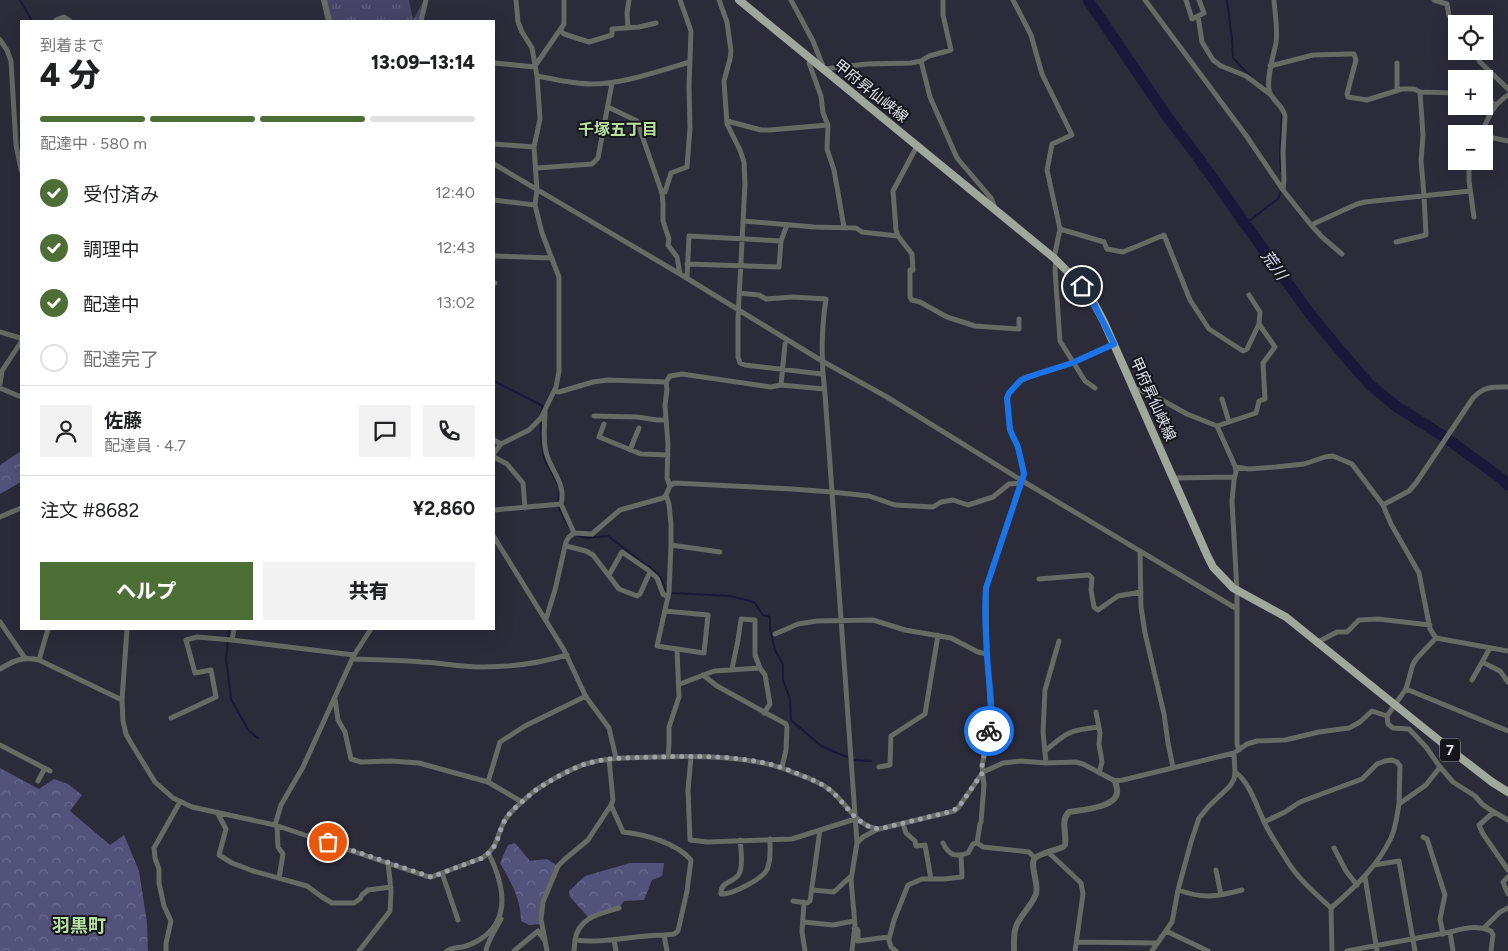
<!DOCTYPE html>
<html lang="ja">
<meta charset="utf-8">
<style>
body{margin:0;font-family:Figtree,"Noto Sans JP",sans-serif;background:#f2f2f2;color:#202124;height:100vh;display:flex;flex-direction:column;font-size:19px;white-space:nowrap}
*{box-sizing:border-box;margin:0}
p{font-size:16px;color:#757577}
.icon{flex:none;width:28px;height:28px;fill:none;stroke:currentColor;stroke-width:2;stroke-linecap:round;stroke-linejoin:round}
.map{position:relative;flex:1;overflow:hidden}
.panel{position:absolute;left:20px;top:20px;width:475px;height:610px;display:flex;flex-direction:column;background:#fff;border-radius:0px;box-shadow:0 5px 20px #0002}
.panel>*{flex:none}
.fabs{position:absolute;left:1448px;top:15px;display:grid;gap:10px}
.fabs a{display:grid;place-items:center;width:45px;height:45px;border-radius:0px;background:#fff;box-shadow:0 5px 20px #0002;font-size:25px}
.pin{position:absolute;display:grid;place-items:center;width:42px;height:42px;color:#fff;margin:-21px;border:2px solid #fff;border-radius:50%;box-shadow:0 1px 5px #0007}
.courier{position:absolute;display:grid;place-items:center;width:50px;height:50px;margin:-25px;border:4px solid #1a73e8;border-radius:50%;background:#fff;color:#222;box-shadow:0 1px 6px #0007}
.head em{font-style:normal;font-weight:800}
.head div{display:flex;flex-direction:column-reverse}
.head{display:flex;align-items:center;justify-content:space-between;height:85px;padding:0 20px}
h1{font-size:32px;font-weight:800;line-height:38px}
.bar{display:grid;grid-template-columns:repeat(4,1fr);gap:8px 5px;align-content:center;height:60px;padding:0 20px}
.bar i{height:6px;border-radius:4px;background:#e0e0e0}
.bar .current{background:#4d6f36}
.bar p{grid-column:span 4}
.line{display:flex;align-items:center;gap:12px;padding:0 20px;border-top:1px solid #e0e0e0}
.line div{flex:1}
.round{display:grid;place-items:center;flex:none;width:52px;height:52px;border-radius:0px;background:#f2f2f2}
ol{padding:0 20px;list-style:none}
li{display:flex;align-items:center;gap:15px;height:55px}
li p{margin-inline-start:auto}
li .icon{padding:5px;border-radius:50%;background:#4d6f36;color:#fff;stroke-width:4}
li:last-child{color:#757577}
li i{width:28px;height:28px;border:2px solid #e0e0e0;border-radius:50%}
.button{display:flex;gap:10px;margin-top:auto;padding:10px 20px}
.button a{flex:1;height:58px;border-radius:0px;background:#4d6f36;color:#fff;font-size:20px;font-weight:800;line-height:58px;text-align:center}
.button a+a{background:#f2f2f2;color:#202124}
.map>svg:first-child{display:block}
.forest{fill:url(#forest-crowns)}
.park{fill:url(#park-tufts)}
.lines{fill:none;stroke-linecap:round;stroke-linejoin:round}
.stream{stroke:#1a1739;stroke-width:2}
.river{stroke:#1a1739;stroke-width:11}
.minor{stroke:#666b64;stroke-width:5}
.tertiary{stroke:#666b64;stroke-width:6}
.primary{stroke:#9fa89a;stroke-width:8}
.done{stroke:#a0a1ac;stroke-width:5;stroke-dasharray:0 9}
.route{stroke:#1a73e8;stroke-width:6}
.labels{text-anchor:middle;dominant-baseline:central;stroke-width:4;stroke-linejoin:round;paint-order:stroke}
.shield{fill:#15151b;stroke:#a2a3ac;stroke-width:1}
.shield-label{font-size:14px;font-weight:bold;fill:#dfe0ea}
.street-label{font-size:15px;fill:#dfe0ea;stroke:#15151b}
.neighbourhood-label{font-size:16px;font-weight:bold;fill:#b8e29f;stroke:#15151b}
.water-label{font-size:16px;font-style:italic;fill:#d9daf6;stroke:#15151b}
.quarter-label{font-size:18px;font-weight:bold;fill:#b8e29f;stroke:#15151b}
</style>
<div class="map">
<svg width="1508" height="951" viewBox="0 0 1508 951">
<defs>
<pattern id="forest-crowns" width="20" height="18" patternUnits="userSpaceOnUse" patternTransform="scale(1.25)"><rect width="20" height="18" fill="#53527a"/><path d="M2 6a3 3 0 1 1 6 0M12 15a3 3 0 1 1 6 0" fill="none" stroke="#6b6b8d"/></pattern>
<pattern id="park-tufts" width="24" height="20" patternUnits="userSpaceOnUse" patternTransform="scale(1.25)"><rect width="24" height="20" fill="#464568"/><path d="M3 7l-1-3M5 7V3M7 7l1-3M15 17l-1-3M17 17v-4M19 17l1-3" fill="none" stroke="#60607e"/></pattern>
</defs>
<rect width="100%" height="100%" fill="#2b2b3a"/>
<!-- forest -->
<path class="forest" d="M21 451V482L0 494V465Z
M0 768 39 789 54 779 68 784 82 795 70 811 110 845 124 835 139 871 147 922 148 951H0Z
M515 843 530 861 547 859 558 866 543 902 542 924 529 925 521 921C521 899 511 882 500 863L508 845Z
M630 863H664L662 876 652 880 644 900 624 901 619 908 589 918 570 897 569 891 585 876Z"/>
<!-- park -->
<path class="park" d="M324 0H409L413 20 424 0 421 21H329Z"/>
<g class="lines">
<!-- stream -->
<path class="stream" d="M20 0 32 21
M1227 0 1232 39 1233 58 1252 78
M1281 171 1280 156 1282 113
M1245 224 1278 199 1281 191
M494 381 543 406 541 414
M541 421V440L544 458 558 485
M559 492 558 506 569 527
M575 535 587 538 608 536 658 574 661 578 666 591 672 593 731 596 754 602 763 615 770 617V629L775 650 783 665V680L790 699 791 720 821 746 849 758
M229 629 226 659 231 699 247 728 250 732 258 738
M853 760 871 761"/>
<!-- river -->
<path class="river" d="M1088 0 1166 115 1197 156 1283 277 1314 319 1350 362 1370 385 1396 406 1446 438 1501 478 1508 485"/>
<!-- minor -->
<path class="minor" d="M719 0 727 22 731 51 730 59 724 81 727 124 740 150 744 162 745 184 738 318V357L740 363 745 365 822 374
M791 0 813 41 824 69 867 64 911 63 921 61 929 56 951 50 943 15V0
M1013 0 1031 35 1042 74 1072 135 1052 144 1047 170 1060 229 1054 258
M1145 0 1245 134 1283 190 1311 225 1322 237 1342 254
M1186 0 1192 19 1204 13 1199 0
M1274 0C1275 14 1278 30 1276 43 1273 58 1267 74 1269 90 1271 100 1283 105 1285 116L1283 152 1284 180 1283 189
M1434 0 1447 4 1449 16 1458 20 1460 24
M1198 16 1202 42 1213 60 1221 66 1246 76 1271 95
M56 20 64 17 70 21
M421 21 426 0
M628 28 627 13 629 0
M560 30 564 34 589 42 612 35V29L639 27 656 23
M0 40 7 50 11 61 16 145 21 170
M1474 51 1480 62 1508 89
M811 59 809 63 821 96 823 113 828 125 827 149 834 170 844 227
M921 61 930 97 957 158 991 198 995 208
M494 63 535 67
M1397 63V90
M535 66 564 24V0
M1270 66 1313 55 1350 54H1354L1356 60 1347 94 1348 97 1367 100 1402 89H1414L1420 92 1456 93
M537 76C554 79 573 84 591 84 624 84 658 71 690 62
M1484 98 1496 105
M608 107 637 121 662 193 663 203V221L669 239 668 245 677 257 680 274
M727 121 761 130H770L828 125
M1481 134C1490 115 1491 107 1508 95
M1484 136 1508 141
M494 144 534 147
M917 146 893 191 896 230 898 236 912 254 913 270H910V297L912 300 920 302 947 317 975 326 1019 329V319
M1469 161V181L1474 217
M494 164 680 274 822 361 887 397 1021 480 1237 609
M537 168 592 164 598 158 612 83
M662 193 665 192 671 173 687 167 690 128 689 86 691 31 680 0
M494 200 535 205
M743 221 814 227 856 228 862 232 898 236
M1311 225 1357 204 1365 202 1470 191
M1060 229 1104 242 1107 249 1123 252 1164 235 1190 300 1209 329 1243 351 1247 349 1259 324 1260 312 1249 295
M1396 242 1426 235 1424 195 1421 161 1423 135 1420 92
M494 256 552 258
M1056 260 1055 270 1060 341 1085 381 1095 388
M687 264 779 267 781 241 787 225
M687 278 689 236 781 241
M494 283H495
M739 293 759 295 766 299 793 297 826 299C821 331 821 362 825 394L857 843 851 880 855 925 852 951
M0 332 20 338 21 342 2 371 0 384
M666 382 667 389 665 406 668 444 667 478 670 486
M781 385 785 344
M0 388 21 397
M1133 388 1151 394 1187 414 1217 426 1256 413 1259 401 1265 399 1263 363 1275 347 1259 324
M555 391 559 392 593 382 608 380 666 382 670 376 682 374 771 387 781 385 824 389
M1222 399 1229 422
M594 416 637 417 657 420H666
M604 424 599 437 641 454 668 455
M1217 426 1235 466 1236 472 1234 480 1232 501 1237 591V744L1239 750
M494 440 501 444
M630 450 639 428
M494 453 501 444 529 430 541 418 556 387 559 371V277L542 233 535 205 537 190 534 147 540 119 537 76 532 48 522 32 518 22 516 0
M494 457 507 464 523 483 525 508
M1235 467 1249 469 1276 467 1304 464 1325 457 1333 456 1352 464 1383 505 1391 524 1419 573 1430 629 1436 638
M1173 478 1234 477
M1383 505 1409 491 1416 483 1473 398C1484 386 1492 387 1508 387
M494 510 561 504C567 481 547 468 545 447 543 435 545 422 545 411
M0 517 21 508
M574 533 592 534 620 510 663 498 666 495 670 486 674 483 792 489 832 492 869 496 895 505 933 507 941 502 953 500 968 505 993 497 1009 484 1021 483
M494 537 564 650 586 697 609 728 616 758
M671 545 720 552
M566 546 586 551 593 555 619 589 637 596 640 594 650 572
M1140 551 1141 607 1145 633 1164 714 1168 743 1173 767
M609 575 622 552 648 570 657 578 663 594 668 597
M1039 579 1089 575 1092 578 1091 590 1094 607 1098 610 1118 596 1141 592
M665 611 708 615 704 653 657 646 669 592 671 545V524L669 504 666 495
M546 619 555 590 566 542 569 537 574 533 561 504
M0 622 25 658
M127 629 122 700 123 721 126 734 131 743 155 782 173 798 192 807 275 825 426 876 431 877 482 858C499 847 496 836 505 820 511 810 523 801 532 793 543 784 575 766 589 763 610 757 631 758 653 757 696 756 753 755 792 772 805 777 819 781 830 790 848 804 855 826 879 829L954 811 958 808 983 772 1003 763 1021 761 1046 763 1076 762 1083 764 1115 781 1123 780 1234 753 1247 744 1257 741 1285 740 1319 732 1349 728 1360 722 1372 711 1387 716
M234 629 232 640 354 655
M775 634 798 624 817 621 873 620 905 630 951 638 978 652 987 654
M1316 643 1337 632H1347L1359 620 1378 619 1430 625
M1508 651 1436 638 1417 658 1413 664 1406 689 1387 716 1388 724 1393 728 1409 729 1426 747 1440 767 1453 782 1475 796 1482 804 1489 809 1508 820
M354 659C376 660 399 660 422 662 443 663 463 667 484 667 511 667 540 663 567 655
M39 660 48 629
M1482 662 1500 671 1508 682
M0 669C13 661 23 656 39 660L122 700
M732 669 738 640 741 619 755 620V655L760 668 765 675 770 704 764 713
M703 675 717 686 786 724 787 727 786 750 782 767
M1472 680 1490 648
M680 684 714 671 760 668
M1406 689 1508 731
M335 699 338 720 345 732 351 759 361 762 391 761 419 763 488 782 522 802
M1096 712 1100 733 1099 744 1102 762 1099 773
M171 718 216 697 211 670 195 673 186 640 197 637 232 640
M0 745 50 771
M1045 751C1067 732 1070 730 1099 727
M668 757 669 744V727L679 697 677 649
M691 757 688 790 690 840 707 842 792 839 855 819
M1046 763 1043 732 1045 690 1059 641
M879 767 890 765 891 736 925 714 938 635
M1235 772C1250 782 1258 810 1266 826 1272 837 1279 848 1286 859 1297 878 1315 893 1331 908
M38 781 45 768
M488 782 500 742 525 726 586 696
M611 805 623 832C644 834 677 843 691 860L687 891 678 931 674 934 664 935
M217 812 226 829 219 855 232 863 253 871 307 886 322 897 332 903H354L360 899 362 895 368 890 391 887
M1494 812 1479 825 1483 834 1508 870
M1264 822 1285 812 1300 802 1362 779 1377 764 1385 761 1392 760 1397 762 1400 766 1399 804
M903 824 906 833 915 841 916 846 925 845 931 879
M275 825 281 805 303 767 354 655 371 629
M277 826 278 847 283 854 279 878
M1423 837 1427 839 1445 895 1440 919 1443 934
M740 840C741 848 743 867 739 874 734 883 720 881 721 894 731 895 766 878 768 867 771 859 770 848 770 839
M857 843 863 837 878 829
M943 843C949 856 956 857 968 853L973 844 977 843
M1334 848 1346 871 1357 885
M1048 852 1081 883 1083 894 1075 951
M1035 858 1029 852 983 847 977 843 980 824 981 822 984 785 982 766 991 718 987 654 986 588 1024 474 1018 447 1010 430 1007 398 1009 393 1013 388 1021 380 1028 377 1072 363 1114 344
M1374 865 1399 861 1415 951
M1216 870 1221 895
M442 873 458 920
M1365 877 1377 951
M1508 877 1503 882 1508 894
M812 890 834 892 851 876
M1178 890C1204 899 1215 897 1242 890
M793 901 807 903 810 901 820 830
M804 902 802 932 805 951
M803 922 833 925 854 921
M854 928 858 930V941L888 937 891 947 896 951
M1484 928 1500 912 1508 908
M1166 931 1208 951
M1450 932C1464 928 1477 925 1491 931L1493 935 1491 951
M889 939 894 920 908 885 922 879H944L962 877 961 855
M575 940C579 917 599 914 619 908
M614 940 616 951
M1076 942 1157 943
M166 951V943L171 921 164 906 159 883V869L155 858 154 848 180 802
M359 951 390 911 391 891 388 862
M447 951C451 948 456 948 462 947 467 946 474 943 479 940 513 920 503 883 489 854
M486 951C486 944 497 927 501 919
M514 951 538 931 545 941
M547 951 541 919 543 902 558 866 565 859 588 840 611 805 613 800 609 759
M574 951 575 940C605 944 634 935 664 935L667 951
M1152 951 1172 922 1178 890 1191 842 1199 818 1209 806 1230 786 1234 779 1235 772 1234 753
M1332 951 1331 908C1355 887 1377 867 1391 838 1396 827 1397 815 1399 804L1426 785 1440 767
M1347 951 1450 932 1453 951"/>
<!-- tertiary -->
<path class="tertiary" d="M324 0 329 21
M1014 951C1014 942 1013 932 1017 924 1022 914 1032 905 1036 894 1039 883 1030 868 1034 859 1037 854 1056 850 1063 847L1065 845C1067 834 1060 820 1069 812 1080 810 1115 808 1117 793 1118 790 1116 785 1115 781"/>
<!-- primary -->
<path class="primary" d="M739 0 1054 258 1082 286 1094 303 1104 322 1207 555 1213 567 1233 588 1286 617 1461 758 1492 782 1508 792"/>
</g>
<g class="lines">
<!-- done -->
<path class="done" d="M328 842 431 877 482 858C500 846 496 837 505 820 511 810 523 801 532 793 543 784 575 766 589 763 610 757 632 758 653 757 700 756 752 754 796 773 807 778 820 782 830 790 847 804 855 826 879 829L949 812 958 808 983 772 982 766 989 731"/>
<!-- route -->
<path class="route" d="M989 731C993 710 990 690 988 669 986 643 984 614 986 588L1024 474 1018 447 1010 430 1007 398 1009 393 1021 380 1028 377 1072 363 1114 344 1094 304 1082 286"/>
</g>
<g class="labels">
<!-- shield labels -->
<rect class="shield" x="1440" y="738.5" width="20" height="23" rx="4"/>
<g class="shield-label">
<text x="1450" y="750">7</text>
</g>
<!-- street labels -->
<g class="street-label">
<text transform="translate(871 91) rotate(39)">甲府昇仙峡線</text>
<text transform="translate(1153 399) rotate(66)">甲府昇仙峡線</text>
</g>
<!-- neighbourhood labels -->
<g class="neighbourhood-label">
<text x="618" y="129">千塚五丁目</text>
</g>
<!-- water labels -->
<g class="water-label">
<text transform="translate(1274 265) rotate(54)">荒川</text>
</g>
<!-- quarter labels -->
<g class="quarter-label">
<text x="79" y="926">羽黒町</text>
</g>
</g>
</svg>
<div class="fabs">
<a><svg class="icon" aria-label="locate" viewBox="0 0 24 24"><circle cx="12" cy="12" r="6"/><path d="M12 2v4M12 18v4M2 12h4M18 12h4"/></svg></a>
<a>+</a>
<a>−</a>
</div>
<div class="pin" style="left:328px;top:842px;background:#ea580c"><svg class="icon" aria-label="bag" viewBox="0 0 24 24"><path d="M5 8h14l-1 12H6zM9 8a3 3 0 0 1 6 0"/></svg></div>
<div class="pin" style="left:1082px;top:286px;background:#1f2937"><svg class="icon" aria-label="home" viewBox="0 0 24 24"><path d="M3 11l9-7 9 7M6 9v11h12V9"/></svg></div>
<div class="courier" style="left:989px;top:731px"><svg class="icon" aria-label="bike" viewBox="0 0 24 24"><circle cx="6" cy="16" r="4"/><circle cx="18" cy="16" r="4"/><path d="M6 16l4-8h5l3 8M10 8l3 8H6M13 5h3"/></svg></div>
<section class="panel">
<div class="head"><div><h1>4 分</h1><p>到着まで</p></div><em>13:09–13:14</em></div>
<div class="bar"><i class="current"></i><i class="current"></i><i class="current"></i><i></i><p>配達中 · 580 m</p></div>
<ol>
<li><svg class="icon" aria-label="check" viewBox="0 0 24 24"><path d="M5 12l5 5 9-10"/></svg>受付済み<p>12:40</p></li>
<li><svg class="icon" aria-label="check" viewBox="0 0 24 24"><path d="M5 12l5 5 9-10"/></svg>調理中<p>12:43</p></li>
<li><svg class="icon" aria-label="check" viewBox="0 0 24 24"><path d="M5 12l5 5 9-10"/></svg>配達中<p>13:02</p></li>
<li><i></i>配達完了</li>
</ol>
<div class="line" style="height:90px"><a class="round"><svg class="icon" aria-label="person" viewBox="0 0 24 24"><circle cx="12" cy="8" r="4"/><path d="M4 21q1-7 8-7t8 7"/></svg></a><div><b>佐藤</b><p>配達員 · 4.7</p></div><a class="round"><svg class="icon" aria-label="chat" viewBox="0 0 24 24"><path d="M4 5h16v11H9l-5 4z"/></svg></a><a class="round"><svg class="icon" aria-label="phone" viewBox="0 0 24 24"><path d="M5 4h4l2 5-3 2q2 4 5 5l2-3 5 2v4C11 20 4 13 5 4z"/></svg></a></div>
<div class="line" style="height:65px"><div>注文 #8682</div><b>¥2,860</b></div>
<div class="button"><a>ヘルプ</a><a>共有</a></div>
</section>
</div>
